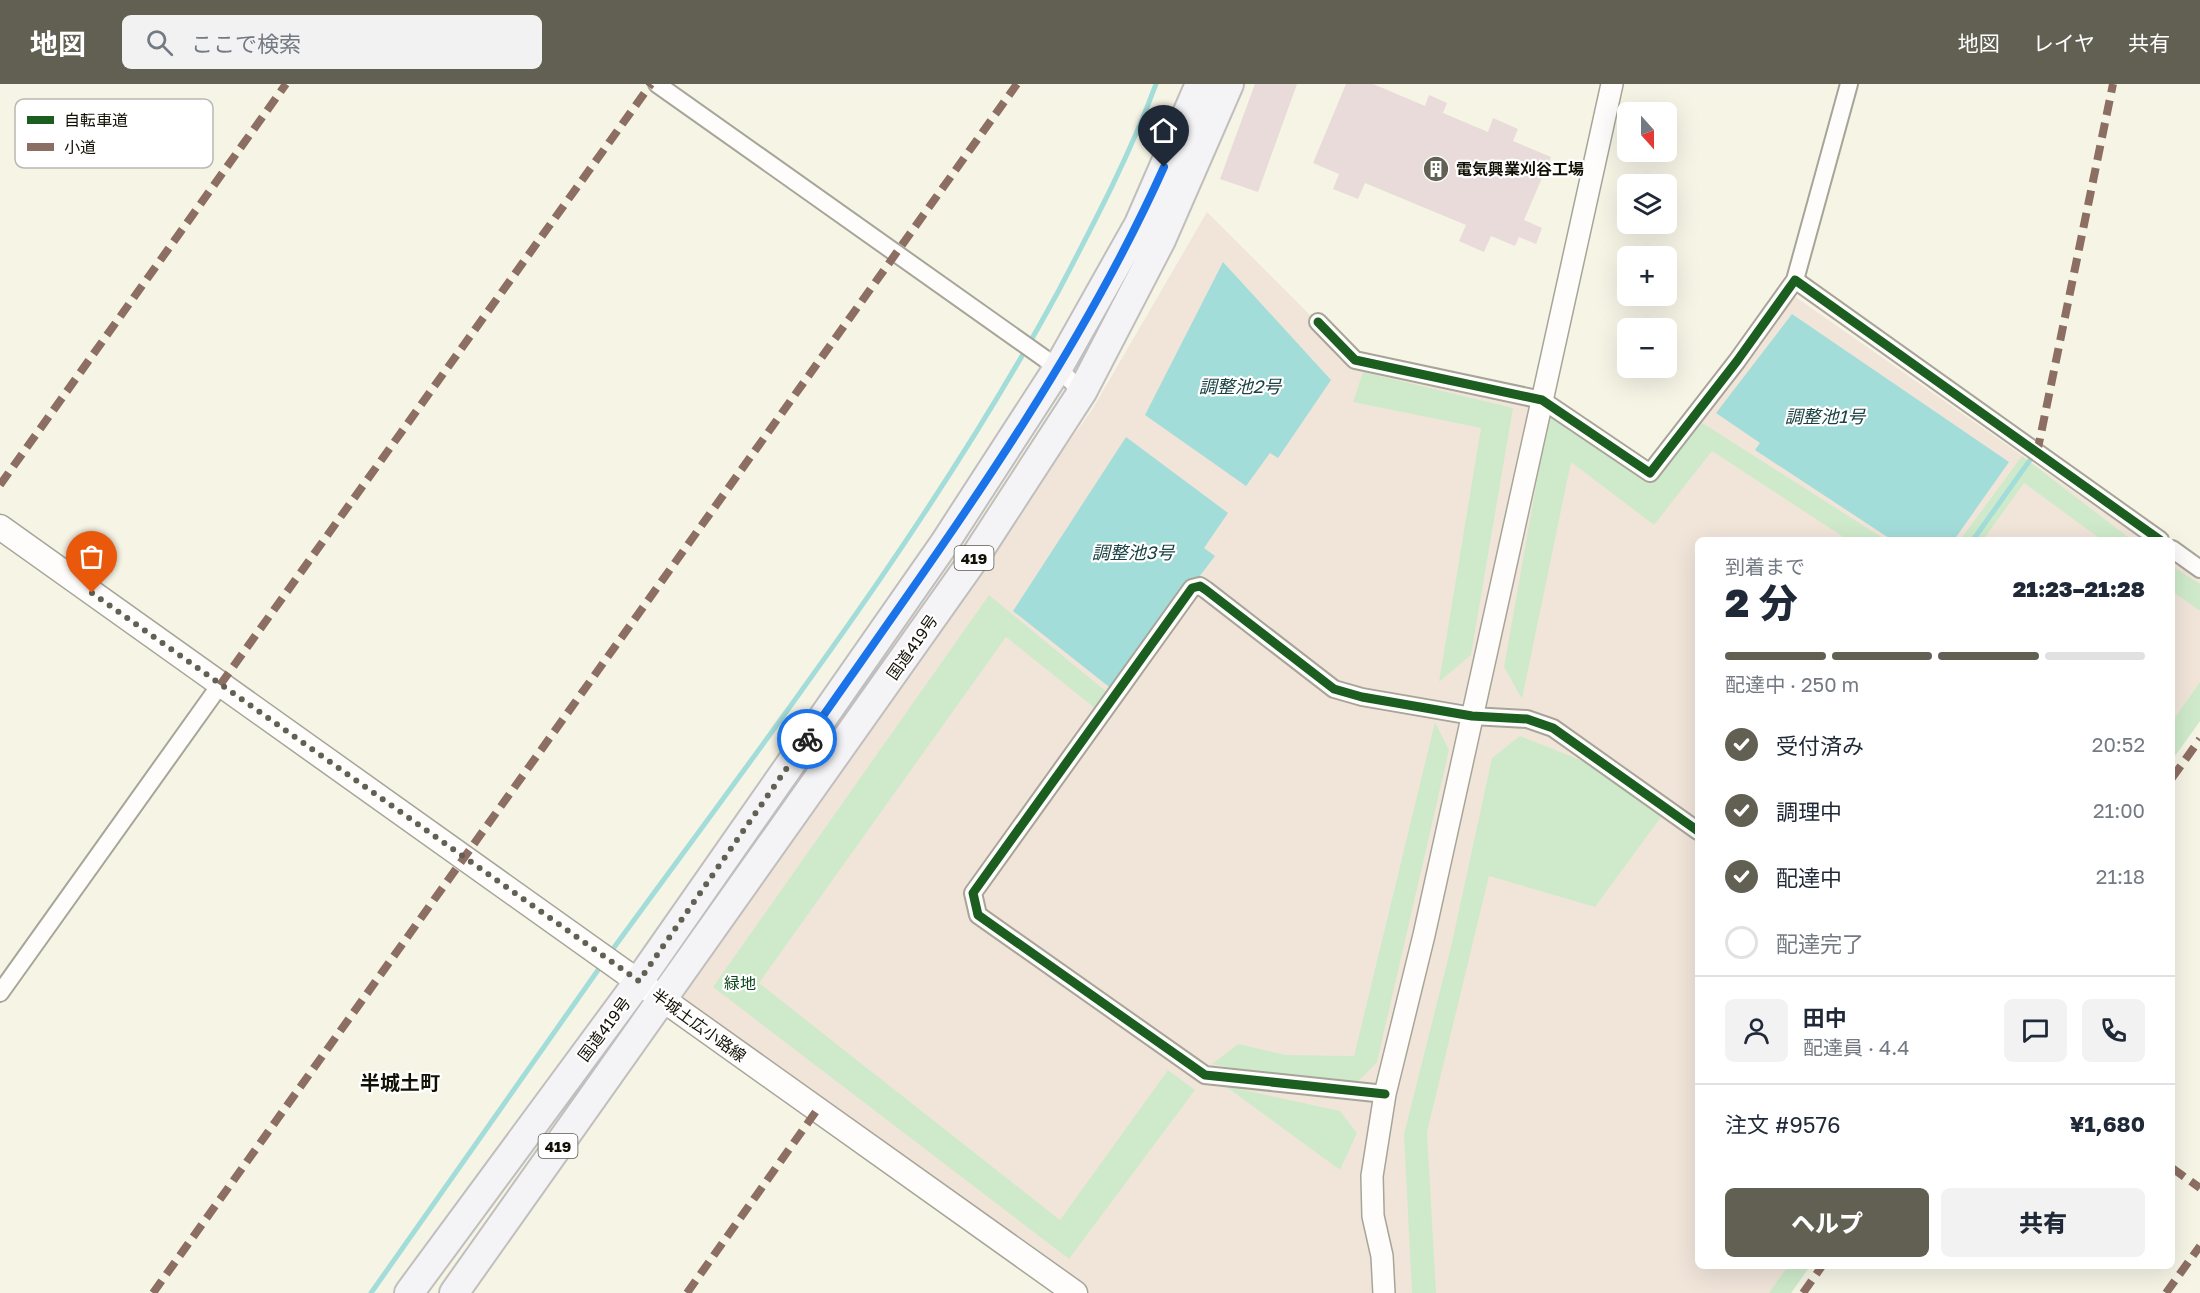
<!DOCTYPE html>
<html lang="ja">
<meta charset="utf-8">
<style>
body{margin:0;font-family:"Golos Text","Noto Sans JP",sans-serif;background:#f2f2f3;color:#1f2937;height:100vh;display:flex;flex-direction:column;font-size:22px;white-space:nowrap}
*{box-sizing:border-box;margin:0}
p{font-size:20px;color:#747a83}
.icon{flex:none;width:33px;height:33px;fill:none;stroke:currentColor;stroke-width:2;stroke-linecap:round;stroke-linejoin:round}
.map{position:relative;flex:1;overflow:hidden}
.drawer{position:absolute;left:1695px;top:453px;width:480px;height:732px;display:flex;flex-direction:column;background:#fff;border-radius:9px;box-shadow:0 6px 24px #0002}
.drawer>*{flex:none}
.needle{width:39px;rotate:159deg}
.tools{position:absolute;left:1617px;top:18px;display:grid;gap:12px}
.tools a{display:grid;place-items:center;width:60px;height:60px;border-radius:9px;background:#fff;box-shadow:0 6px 24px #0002;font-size:30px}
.pin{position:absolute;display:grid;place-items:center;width:51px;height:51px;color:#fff;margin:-62px -26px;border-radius:50% 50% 50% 0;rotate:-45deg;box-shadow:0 0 6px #0007}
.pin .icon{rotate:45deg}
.courier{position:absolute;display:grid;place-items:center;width:60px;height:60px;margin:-30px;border:4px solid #1a73e8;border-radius:50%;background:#fff;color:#222;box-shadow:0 2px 8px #0007}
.summary em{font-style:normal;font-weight:800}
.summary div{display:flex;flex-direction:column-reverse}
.summary{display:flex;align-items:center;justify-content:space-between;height:102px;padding:0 30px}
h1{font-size:39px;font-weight:800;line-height:45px}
.bar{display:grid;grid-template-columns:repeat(4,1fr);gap:9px 6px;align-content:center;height:72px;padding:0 30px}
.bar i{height:8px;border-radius:4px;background:#e0e1e3}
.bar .on{background:#626053}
.bar p{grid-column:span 4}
.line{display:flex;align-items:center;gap:15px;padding:0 30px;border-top:2px solid #e0e1e3}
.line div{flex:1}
.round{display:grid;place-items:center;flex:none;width:63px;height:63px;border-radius:9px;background:#f2f2f3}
ol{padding:0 30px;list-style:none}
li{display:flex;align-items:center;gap:18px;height:66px}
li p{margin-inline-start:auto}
li .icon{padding:6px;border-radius:50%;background:#626053;color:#fff;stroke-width:4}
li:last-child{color:#747a83}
li i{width:33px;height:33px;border:3px solid #e0e1e3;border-radius:50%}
.button{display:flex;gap:12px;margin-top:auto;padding:12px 30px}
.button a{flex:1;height:69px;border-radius:9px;background:#626053;color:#fff;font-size:24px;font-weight:800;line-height:69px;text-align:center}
.button a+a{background:#f2f2f3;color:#1f2937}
header{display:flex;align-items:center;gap:36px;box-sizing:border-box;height:84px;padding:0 30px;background:#626053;color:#fff}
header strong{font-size:28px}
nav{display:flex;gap:33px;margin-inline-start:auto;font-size:21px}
.search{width:420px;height:54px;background:#f2f2f3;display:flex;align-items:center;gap:15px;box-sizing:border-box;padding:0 21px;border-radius:9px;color:#747a83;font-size:22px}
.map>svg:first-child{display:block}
.industrial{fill:#f1e5da}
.green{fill:#cfeacb}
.water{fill:#a3ddd9}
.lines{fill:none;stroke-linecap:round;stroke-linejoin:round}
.stream{stroke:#a3ddd9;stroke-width:5}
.building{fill:#e8dbda}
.minor-casing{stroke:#a7a598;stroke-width:20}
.tertiary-casing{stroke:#a7a598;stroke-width:24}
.secondary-casing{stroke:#a7a598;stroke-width:27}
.trunk-casing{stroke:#c0bfbd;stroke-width:32}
.minor{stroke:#fefdfb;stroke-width:16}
.tertiary{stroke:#fefdfb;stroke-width:21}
.secondary{stroke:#fefdfb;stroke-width:24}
.trunk{stroke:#f4f4f6;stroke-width:28}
.quiet{stroke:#8d6e63;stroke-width:8;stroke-dasharray:15 8;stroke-linecap:butt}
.cycleway-casing{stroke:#fff;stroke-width:13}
.cycleway{stroke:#1b5e20;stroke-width:9}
.done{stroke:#626053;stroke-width:6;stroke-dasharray:0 10.8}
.route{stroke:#1a73e8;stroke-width:8}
.labels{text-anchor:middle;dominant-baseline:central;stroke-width:4.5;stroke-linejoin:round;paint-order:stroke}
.shield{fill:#fff;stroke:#5a5850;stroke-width:1.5}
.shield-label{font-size:15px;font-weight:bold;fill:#131105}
.poi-label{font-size:16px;font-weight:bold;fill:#131105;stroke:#fff;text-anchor:start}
.street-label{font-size:16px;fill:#131105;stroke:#fff}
.park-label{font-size:16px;fill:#0b451c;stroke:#fff}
.water-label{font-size:18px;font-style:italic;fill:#1b4243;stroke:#fff}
.quarter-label{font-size:20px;font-weight:bold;fill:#131105;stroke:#fff}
.key{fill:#fff;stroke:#b8b8b4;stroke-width:1.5}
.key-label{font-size:16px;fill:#131105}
</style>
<header>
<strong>地図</strong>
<div class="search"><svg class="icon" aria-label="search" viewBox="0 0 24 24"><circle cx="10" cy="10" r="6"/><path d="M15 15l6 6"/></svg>ここで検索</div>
<nav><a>地図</a><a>レイヤ</a><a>共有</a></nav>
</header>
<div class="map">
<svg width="2200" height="1209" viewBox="0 0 2200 1209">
<rect width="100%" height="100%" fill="#f6f4e5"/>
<!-- industrial -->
<path class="industrial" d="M1207 128 1355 276 1542 316 1650 389 1790 209 2143 456H1698V1182H1810L1791 1209H1089L676 913 1093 324Z
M2172 476 2200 496V637L2172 676Z"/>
<!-- green -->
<path class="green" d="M1363 288 1513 324 1471 571 1439 598 1481 344 1353 318Z
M1549 328 1652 400 1701 338 1886 456H1848L1712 367 1654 441 1571 378 1522 615 1504 583Z
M2022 372 2132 456H2102L2024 399 1983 456H1960Z
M2172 482 2200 500V527L2172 507Z
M989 511 1108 609 1096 625 1006 553 759 899 1060 1136 1168 986 1195 1006 1069 1175 713 903Z
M2200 598V637L2172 676V638Z
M1435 638 1449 666 1377 978 1358 998 1279 993 1212 980 1238 960 1286 971 1354 972Z
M1520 652 1590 680 1661 733 1595 823 1489 792 1427 1048 1436 1209H1412L1404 1050 1451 863 1492 674Z
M1225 1002 1340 1027 1357 1049 1340 1086Z
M1788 1182H1810L1791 1209H1769Z"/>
<!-- water -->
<path class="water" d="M1223 178 1331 296 1278 374 1270 369 1246 402 1145 331Z
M1792 230 2009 378 1954 456H1892L1755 366 1760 359 1716 329Z
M1126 353 1228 429 1204 464 1215 472 1113 606 1013 527Z"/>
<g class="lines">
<!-- stream -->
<path class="stream" d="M1973 456 2035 369
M610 869C766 655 933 439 1059 206 1094 139 1130 71 1156 0
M371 1209 603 879"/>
</g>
<!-- building -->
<path class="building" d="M1255 0H1297L1258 108 1220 95Z
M1346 0H1373L1425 22 1429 11 1447 19 1443 29 1488 48 1493 34 1518 45 1513 57 1551 73 1524 136 1542 144 1536 160 1519 153 1515 162 1491 152 1484 168 1459 157 1466 141 1365 99 1358 115 1333 105 1339 90 1313 79Z"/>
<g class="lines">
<!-- minor casing -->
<g class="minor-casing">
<path id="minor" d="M657 0 1058 284 1082 308
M1795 196 1849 0
M1318 238 1355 276 1542 316 1650 389 1737 277 1795 196 2160 456
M2172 465 2200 485
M0 909 220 601
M1385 1010 1205 991 978 831 973 809 1192 504 1200 502 1206 506 1334 605 1362 613 1472 632 1527 635 1553 644 1698 747"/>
</g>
<!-- tertiary casing -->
<g class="tertiary-casing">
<path id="tertiary" d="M1384 1209 1382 1172 1373 1132 1372 1092 1385 1010 1424 851 1612 0"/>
</g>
<!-- secondary casing -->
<g class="secondary-casing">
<path id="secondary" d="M0 443 1075 1209"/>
</g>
<!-- trunk casing -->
<g class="trunk-casing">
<path id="trunk" d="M409 1209 639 897 944 460 1058 284 1139 140 1200 0
M454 1209 971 479 1082 308 1161 156 1229 0"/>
</g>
<!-- minor -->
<use href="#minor" class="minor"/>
<!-- tertiary -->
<use href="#tertiary" class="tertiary"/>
<!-- secondary -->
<use href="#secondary" class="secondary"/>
<!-- trunk -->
<use href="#trunk" class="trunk"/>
<!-- quiet -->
<path class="quiet" d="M2037 369 2113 0
M0 401 286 0
M220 601 651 0
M2172 694 2200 655
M2172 1084 2200 1104
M153 1209 1017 0
M687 1209 817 1026
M1803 1209 1822 1182
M2166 1209 2200 1162"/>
<!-- cycleway casing -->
<g class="cycleway-casing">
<path id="cycleway" d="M1318 238 1355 276 1542 316 1650 389 1737 277 1795 196 2160 456
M1385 1010 1205 991 978 831 973 809 1192 504 1200 502 1206 506 1334 605 1362 613 1472 632 1527 635 1553 644 1698 747"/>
</g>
<!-- cycleway -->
<use href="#cycleway" class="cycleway"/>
</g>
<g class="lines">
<!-- done -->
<path class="done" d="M92 509 639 897 807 655"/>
<!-- route -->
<path class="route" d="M807 655C935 471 1072 288 1164 83"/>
</g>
<!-- icons -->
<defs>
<g id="building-disc" transform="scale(1.35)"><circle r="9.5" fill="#626053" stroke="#fff"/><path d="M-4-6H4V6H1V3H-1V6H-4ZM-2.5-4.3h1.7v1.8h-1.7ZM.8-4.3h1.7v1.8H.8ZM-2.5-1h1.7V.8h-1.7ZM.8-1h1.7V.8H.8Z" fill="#fff"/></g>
</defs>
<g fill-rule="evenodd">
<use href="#building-disc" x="1436" y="85"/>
</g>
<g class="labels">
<!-- shield labels -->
<g class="shield">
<rect x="954.5" y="462" width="39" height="24" rx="4.5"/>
<rect x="538.5" y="1050" width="39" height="24" rx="4.5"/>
</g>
<g class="shield-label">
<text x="974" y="474">419</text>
<text x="558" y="1062">419</text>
</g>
<!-- poi labels -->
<g class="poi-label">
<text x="1456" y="85">電気興業刈谷工場</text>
</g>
<!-- street labels -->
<g class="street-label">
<text transform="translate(912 563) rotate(-55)">国道419号</text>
<text transform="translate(699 941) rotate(36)">半城土広小路線</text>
<text transform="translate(604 945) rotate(-53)">国道419号</text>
</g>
<!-- park labels -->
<g class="park-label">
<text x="740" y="899">緑地</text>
</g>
<!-- water labels -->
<g class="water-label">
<text x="1240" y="302">調整池2号</text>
<text x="1825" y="332">調整池1号</text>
<text x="1133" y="468">調整池3号</text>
</g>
<!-- quarter labels -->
<g class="quarter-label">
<text x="400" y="998">半城土町</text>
</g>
</g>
<!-- legend -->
<rect x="15" y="15" width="198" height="69" rx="9" class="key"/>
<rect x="27" y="32" width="27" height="8" fill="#1b5e20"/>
<rect x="27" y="59" width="27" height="8" fill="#8d6e63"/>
<g class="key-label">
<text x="64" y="42">自転車道</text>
<text x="64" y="69">小道</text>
</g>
</svg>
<div class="tools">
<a><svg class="needle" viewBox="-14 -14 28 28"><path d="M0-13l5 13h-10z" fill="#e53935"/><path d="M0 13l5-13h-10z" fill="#747a83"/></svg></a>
<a><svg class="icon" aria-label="layers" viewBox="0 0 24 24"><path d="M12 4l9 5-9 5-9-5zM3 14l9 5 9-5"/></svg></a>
<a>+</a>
<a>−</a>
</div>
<div class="pin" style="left:92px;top:509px;background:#ea580c"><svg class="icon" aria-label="bag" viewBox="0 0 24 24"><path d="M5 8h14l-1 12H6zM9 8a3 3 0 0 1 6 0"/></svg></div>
<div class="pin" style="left:1164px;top:83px;background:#1f2937"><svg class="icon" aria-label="home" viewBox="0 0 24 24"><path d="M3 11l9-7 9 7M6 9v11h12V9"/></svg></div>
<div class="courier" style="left:807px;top:655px"><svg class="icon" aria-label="bike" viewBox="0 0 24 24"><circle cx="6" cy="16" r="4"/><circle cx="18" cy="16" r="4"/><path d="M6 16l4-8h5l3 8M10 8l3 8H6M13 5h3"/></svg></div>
<section class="drawer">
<div class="summary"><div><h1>2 分</h1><p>到着まで</p></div><em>21:23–21:28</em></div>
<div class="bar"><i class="on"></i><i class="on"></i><i class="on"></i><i></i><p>配達中 · 250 m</p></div>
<ol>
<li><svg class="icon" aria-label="check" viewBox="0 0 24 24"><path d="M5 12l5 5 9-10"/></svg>受付済み<p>20:52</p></li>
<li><svg class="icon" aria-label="check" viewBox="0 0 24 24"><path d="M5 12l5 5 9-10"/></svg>調理中<p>21:00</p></li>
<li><svg class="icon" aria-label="check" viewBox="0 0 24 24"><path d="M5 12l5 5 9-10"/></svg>配達中<p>21:18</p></li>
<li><i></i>配達完了</li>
</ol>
<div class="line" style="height:108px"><a class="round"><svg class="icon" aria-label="person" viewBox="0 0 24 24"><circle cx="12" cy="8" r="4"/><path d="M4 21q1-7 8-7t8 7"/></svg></a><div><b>田中</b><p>配達員 · 4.4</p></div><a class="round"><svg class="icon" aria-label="chat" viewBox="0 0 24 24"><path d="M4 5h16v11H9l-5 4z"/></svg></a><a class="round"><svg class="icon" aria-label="phone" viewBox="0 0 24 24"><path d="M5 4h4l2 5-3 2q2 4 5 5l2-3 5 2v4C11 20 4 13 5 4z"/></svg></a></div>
<div class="line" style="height:78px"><div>注文 #9576</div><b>¥1,680</b></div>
<div class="button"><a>ヘルプ</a><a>共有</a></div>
</section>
</div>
